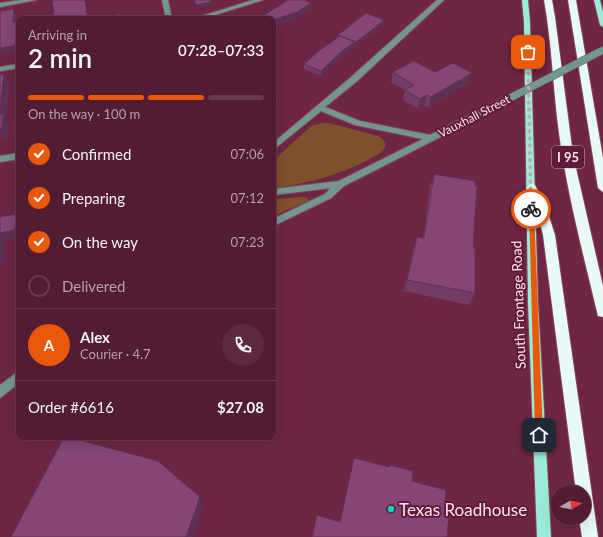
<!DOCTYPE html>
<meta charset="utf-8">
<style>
body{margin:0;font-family:Lato,sans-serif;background:#5c293f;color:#f1f3f6;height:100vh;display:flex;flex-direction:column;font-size:15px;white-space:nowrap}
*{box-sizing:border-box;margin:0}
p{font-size:13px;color:#b5a1ac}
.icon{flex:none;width:22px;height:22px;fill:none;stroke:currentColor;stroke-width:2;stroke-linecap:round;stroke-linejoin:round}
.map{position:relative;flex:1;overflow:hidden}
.panel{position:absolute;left:16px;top:16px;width:260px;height:424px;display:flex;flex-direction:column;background:#521c33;border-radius:8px;box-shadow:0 4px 16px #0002,0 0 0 1px #683a4e}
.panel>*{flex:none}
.needle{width:26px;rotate:81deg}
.controls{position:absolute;left:551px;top:485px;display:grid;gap:8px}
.controls a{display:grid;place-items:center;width:40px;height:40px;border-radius:50%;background:#521c33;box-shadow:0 4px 16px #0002,0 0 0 1px #683a4e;font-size:20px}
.pin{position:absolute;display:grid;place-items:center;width:34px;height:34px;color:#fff;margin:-17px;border-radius:8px;box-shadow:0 2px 6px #0006}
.courier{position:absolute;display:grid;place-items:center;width:40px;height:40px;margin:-20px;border:3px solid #ea580c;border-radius:50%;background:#fff;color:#222;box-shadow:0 1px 5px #0007}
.head em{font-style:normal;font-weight:600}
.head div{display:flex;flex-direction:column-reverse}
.head{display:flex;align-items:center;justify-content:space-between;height:68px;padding:0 12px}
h1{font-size:26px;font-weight:600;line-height:30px}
.bar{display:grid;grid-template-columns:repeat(4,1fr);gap:6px 4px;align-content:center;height:48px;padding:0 12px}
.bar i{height:5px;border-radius:3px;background:#683a4e}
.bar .on{background:#ea580c}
.bar p{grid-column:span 4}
.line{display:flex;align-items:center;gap:10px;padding:0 12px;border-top:1px solid #683a4e}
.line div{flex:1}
.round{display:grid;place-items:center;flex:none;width:42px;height:42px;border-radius:21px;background:#5c293f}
ol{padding:0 12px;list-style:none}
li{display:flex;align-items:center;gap:12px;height:44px}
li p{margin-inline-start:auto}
li .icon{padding:4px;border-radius:50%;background:#ea580c;color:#fff;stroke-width:4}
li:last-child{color:#b5a1ac}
li i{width:22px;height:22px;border:2px solid #683a4e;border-radius:50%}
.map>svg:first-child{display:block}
.green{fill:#7f502b}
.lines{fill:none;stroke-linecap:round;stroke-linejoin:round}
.minor-casing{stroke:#884862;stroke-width:2}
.major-casing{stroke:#884862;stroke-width:2}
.highway-casing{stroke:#884862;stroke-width:2}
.minor{fill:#72988e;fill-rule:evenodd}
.major{fill:#9aecd8;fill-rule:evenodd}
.highway{fill:#e8faf5;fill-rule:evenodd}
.minor-bridge-casing{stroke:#884862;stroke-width:8;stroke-linecap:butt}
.minor-bridge{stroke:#72988e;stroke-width:7}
.wall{fill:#723c65}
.shaded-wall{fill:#5d3153}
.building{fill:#854676;stroke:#5d3153}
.route{fill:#ea580c}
.done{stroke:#cca1b1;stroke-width:4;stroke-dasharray:0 7.2}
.poi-dot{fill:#05d5b6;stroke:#611b3a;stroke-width:1.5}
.labels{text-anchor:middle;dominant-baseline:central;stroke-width:4;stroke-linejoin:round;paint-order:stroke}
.far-street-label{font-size:12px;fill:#fee3eb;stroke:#611b3a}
.shield{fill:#611b3a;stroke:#cfa7b6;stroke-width:1}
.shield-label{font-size:13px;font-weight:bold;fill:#fee3eb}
.street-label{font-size:14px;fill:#fee3eb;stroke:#611b3a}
.near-poi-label{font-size:17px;fill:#fee3eb;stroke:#611b3a;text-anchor:start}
</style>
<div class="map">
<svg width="603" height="537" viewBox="0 0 603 537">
<rect width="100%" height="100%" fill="#6e2644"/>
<!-- green -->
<path class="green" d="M322 123H329L378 136 383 139 386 145C383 153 375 156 368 160 337 176 307 184 273 188V161L311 126Z
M305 197 308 199V201L273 216V199Z"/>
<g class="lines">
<!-- minor casing -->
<g class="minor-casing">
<path id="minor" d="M21 0H36L0 7V3Z
M162 0H168L172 19H166Z
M253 0H263L202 19H192Z
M437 0H444L356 82 325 107 360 121 430 135 501 99H507V103L344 186 331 198 273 226V219L325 194 331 188 273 195V189L339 181 423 139 355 125 321 111 273 150V143L350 78Z
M19 64V68L0 71V67Z
M19 153V159L0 162V156Z
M19 371V383L0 398V385Z"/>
</g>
<!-- major casing -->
<g class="major-casing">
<path id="major" d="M522 0H528L530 22 538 303 551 537H537L528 303 524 22Z
M594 0H600L603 12V27L600 25Z"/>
</g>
<!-- highway casing -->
<g class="highway-casing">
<path id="highway" d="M544 0H552L555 17 573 155 603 286V317L598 316 597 312C583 253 567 193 559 133 553 89 552 44 544 0Z
M568 0H576L603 158V192L598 188Z
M531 184 535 185 547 210 555 235 598 537H582L579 518H584V492H576L543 235 537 210 526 188Z"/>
</g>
<!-- minor -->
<use href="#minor" class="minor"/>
<!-- major -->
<use href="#major" class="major"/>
<!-- highway -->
<use href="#highway" class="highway"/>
<!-- minor-bridge casing -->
<g class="minor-bridge-casing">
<path id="minor-bridge" d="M504 101 603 50"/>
</g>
<!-- minor-bridge -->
<use href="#minor-bridge" class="minor-bridge"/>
</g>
<!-- wall -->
<path class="wall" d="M384 20 383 23 372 34 355 45V47L341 57 321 76 304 69V64L337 38 338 35Z
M393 72H435L472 73 469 83 428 108 424 105 418 109 403 100 405 90 391 82Z
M434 174 473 248 475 293 469 305 404 291 413 249 417 237 423 238 430 187Z
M354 458 389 467 390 465 413 471 340 522Z"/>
<!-- shaded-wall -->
<path class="shaded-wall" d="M85 0 87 4 89 19H88Z
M211 2 212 5 196 9V5Z
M311 3V9L297 19 273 27V20Z
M14 9 17 15 15 27 13 22Z
M384 20 383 23 372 34 355 45 356 42Z
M355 42V47L341 57 321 76V71L341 52Z
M19 45V52L0 54V48Z
M472 73 469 83 428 108 431 97Z
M4 74 10 84 6 119 9 124 8 138 0 140V112Z
M427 95 424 105 418 109 420 99Z
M273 100H278V108H273Z
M16 214 19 218V237L5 240 3 265 0 266V233Z
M200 497 204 504 193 537H186Z"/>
<!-- building -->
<path class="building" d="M52 0H85L88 19H46H49L48 15 54 14Z
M194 0H211V2L196 5Z
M288 0H304L311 3 297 12 273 20V19H258Z
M14 9 13 22 19 21V45L0 48V11Z
M116 13 130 19H117Z
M366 13 384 20 372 30 356 42 338 35Z
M340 36 355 42 341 52 321 71 304 64 320 50Z
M414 61 435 72 453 63 472 73 431 97 427 95 420 99 405 90 414 85 393 72Z
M4 74 0 112V75Z
M273 87 278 100H273Z
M3 114 2 128 0 129V115Z
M434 174 475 181V186H477L473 248H475V293L407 280 417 237 424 238Z
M16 214 15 230 0 233V236V217Z
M64 437H68L158 461 200 497 186 537H11Z
M354 458 389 467 390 465 413 471 412 481 446 490 444 515 449 516 447 537H312L317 515 340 522Z"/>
<!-- route -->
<path class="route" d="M529 207 534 209 543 435 539 439 535 435Z"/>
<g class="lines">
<!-- done -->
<path class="done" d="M528 52 531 209"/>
</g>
<!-- markers -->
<circle class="poi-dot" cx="391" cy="509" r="4"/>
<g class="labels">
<!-- far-street labels -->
<g class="far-street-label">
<text transform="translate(474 116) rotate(-27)">Vauxhall Street</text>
</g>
<!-- shield labels -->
<rect class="shield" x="552" y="146" width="32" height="22" rx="3"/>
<g class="shield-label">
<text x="568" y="157">I 95</text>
</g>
<!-- street labels -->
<g class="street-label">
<text transform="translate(518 305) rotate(-92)">South Frontage Road</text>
</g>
<!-- near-poi labels -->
<g class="near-poi-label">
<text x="399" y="509">Texas Roadhouse</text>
</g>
</g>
</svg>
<div class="controls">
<a><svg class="needle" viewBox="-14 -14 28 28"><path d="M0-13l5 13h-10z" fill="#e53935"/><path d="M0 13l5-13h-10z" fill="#b5a1ac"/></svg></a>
</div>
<div class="pin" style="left:528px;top:52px;background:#ea580c"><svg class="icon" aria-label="bag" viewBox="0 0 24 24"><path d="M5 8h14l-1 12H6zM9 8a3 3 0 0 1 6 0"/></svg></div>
<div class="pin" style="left:539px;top:435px;background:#1f2937"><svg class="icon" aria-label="home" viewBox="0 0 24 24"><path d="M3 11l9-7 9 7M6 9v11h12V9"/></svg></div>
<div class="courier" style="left:531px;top:209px"><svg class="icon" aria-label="bike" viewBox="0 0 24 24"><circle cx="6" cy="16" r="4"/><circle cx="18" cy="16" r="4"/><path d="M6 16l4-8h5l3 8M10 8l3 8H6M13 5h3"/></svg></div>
<section class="panel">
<div class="head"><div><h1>2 min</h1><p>Arriving in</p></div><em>07:28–07:33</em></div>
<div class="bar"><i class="on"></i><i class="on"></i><i class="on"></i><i></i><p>On the way · 100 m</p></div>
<ol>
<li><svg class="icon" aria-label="check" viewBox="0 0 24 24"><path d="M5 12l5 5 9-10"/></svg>Confirmed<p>07:06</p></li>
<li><svg class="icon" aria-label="check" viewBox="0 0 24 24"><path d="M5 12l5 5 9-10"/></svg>Preparing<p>07:12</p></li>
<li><svg class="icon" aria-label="check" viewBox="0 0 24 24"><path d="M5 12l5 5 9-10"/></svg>On the way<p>07:23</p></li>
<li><i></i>Delivered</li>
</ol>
<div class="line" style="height:72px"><b class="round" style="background:#ea580c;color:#fff">A</b><div><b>Alex</b><p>Courier · 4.7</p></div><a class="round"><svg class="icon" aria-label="phone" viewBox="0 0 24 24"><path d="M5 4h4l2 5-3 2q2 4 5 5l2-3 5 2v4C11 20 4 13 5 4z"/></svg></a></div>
<div class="line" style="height:52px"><div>Order #6616</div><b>$27.08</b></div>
</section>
</div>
